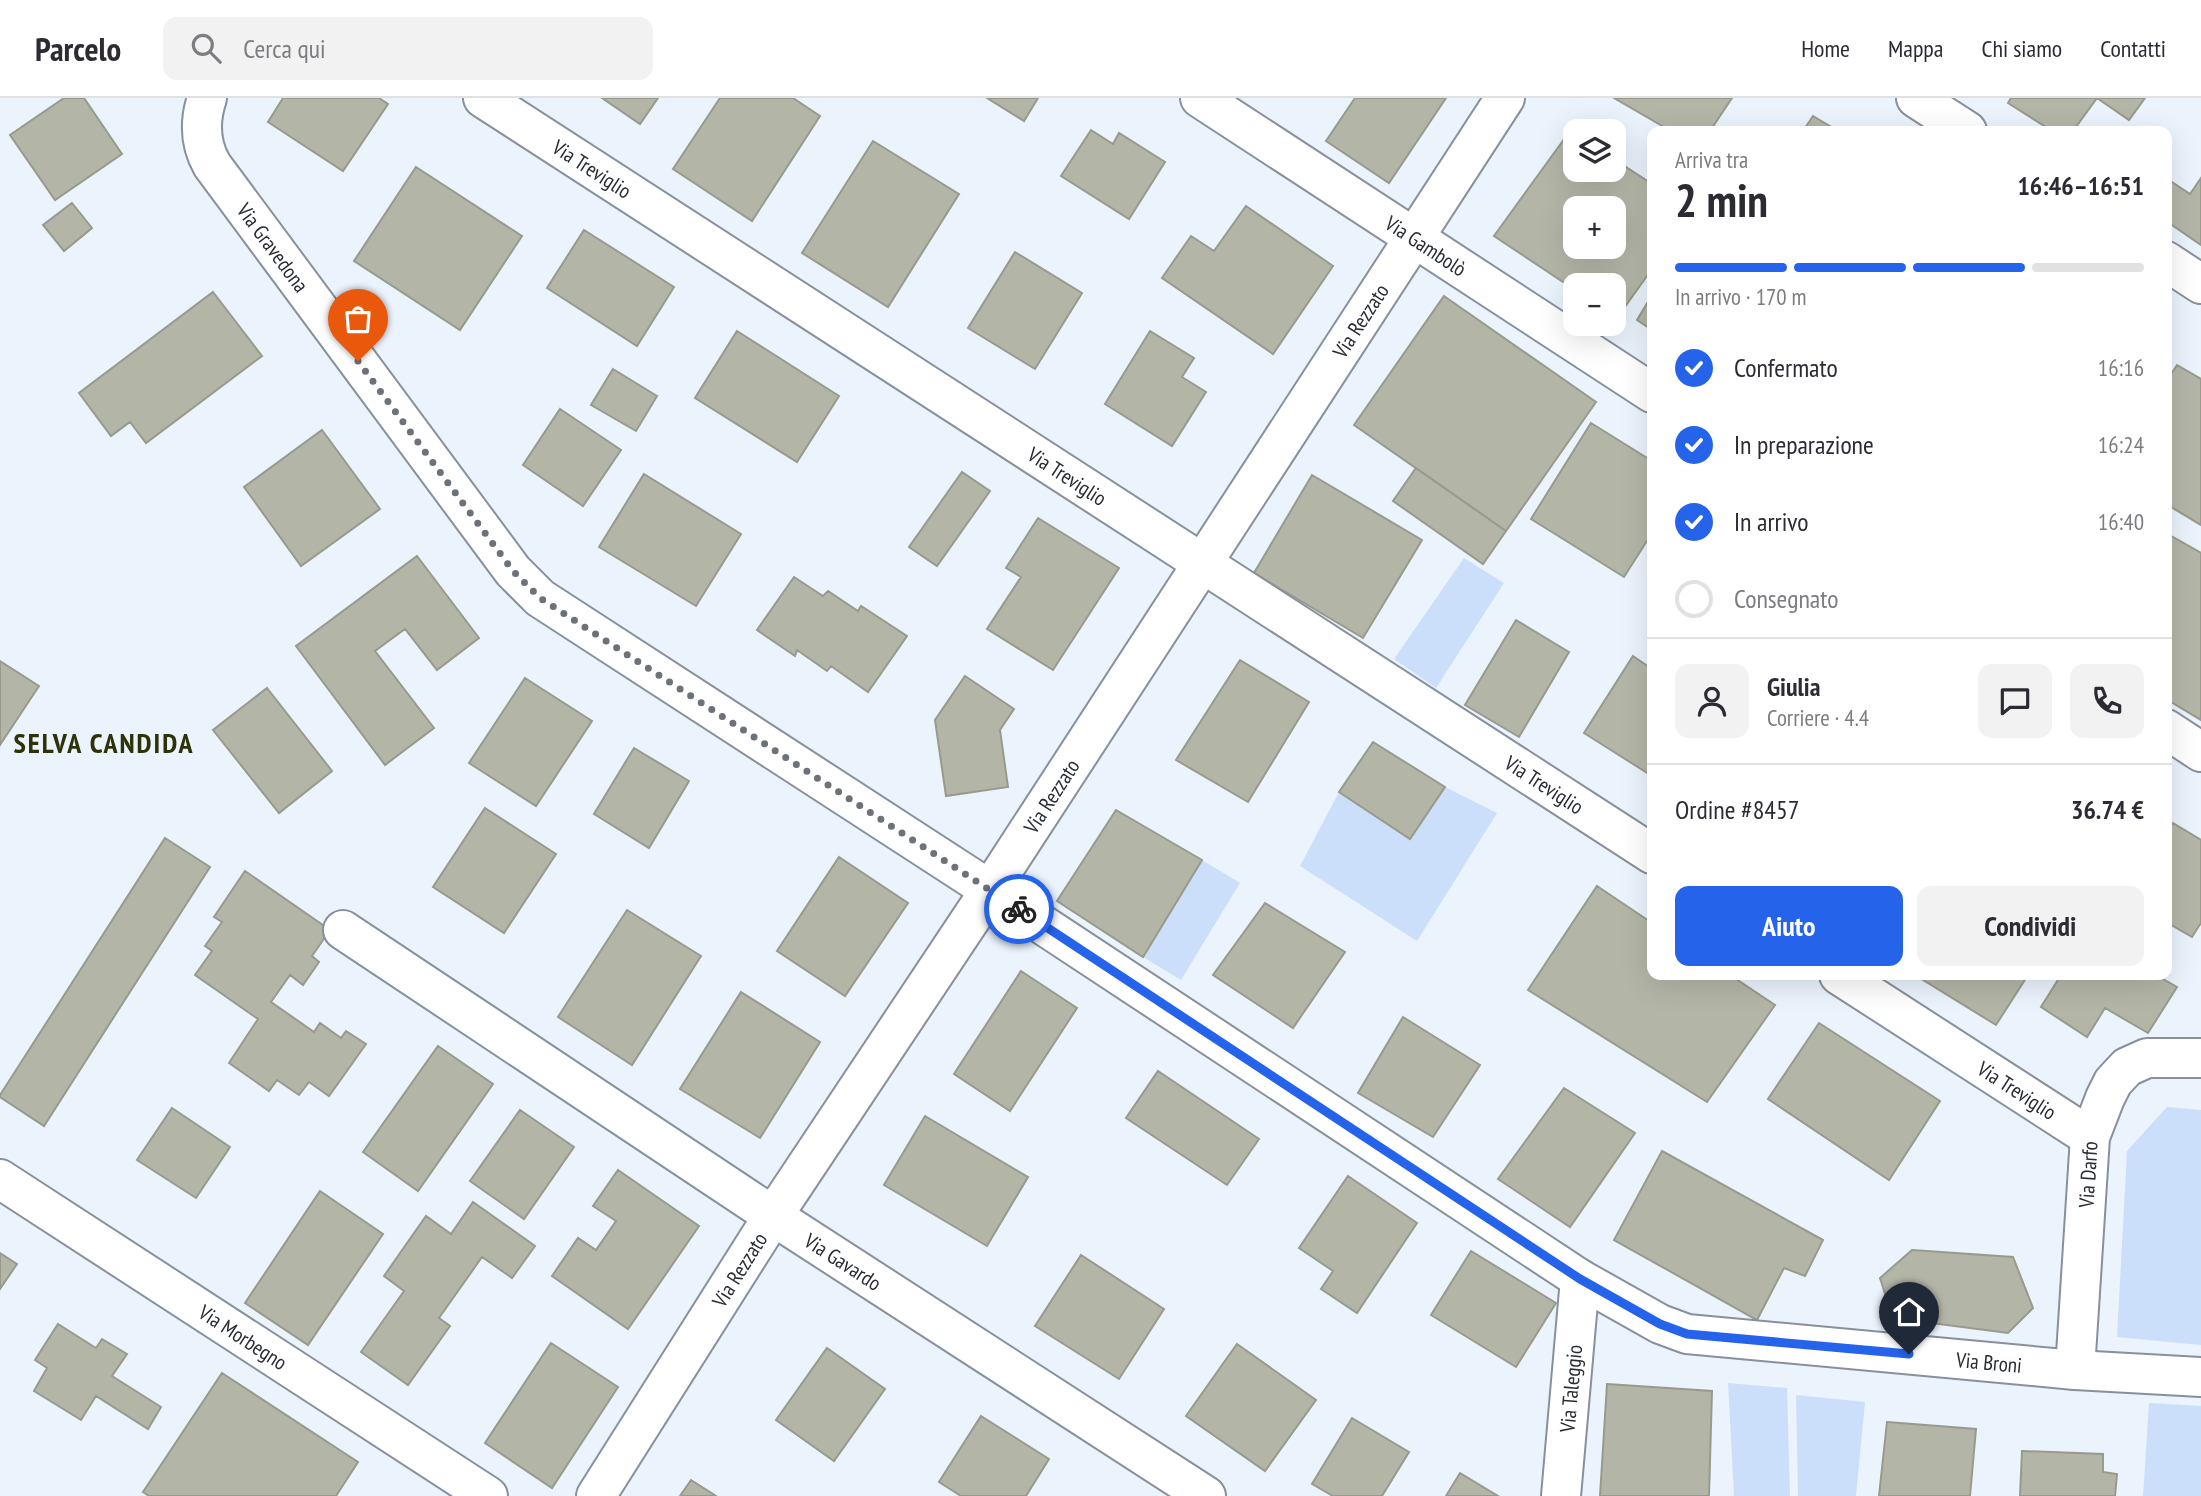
<!DOCTYPE html>
<html lang="it">
<meta charset="utf-8">
<style>
body{margin:0;font-family:"PT Sans Narrow",sans-serif;background:#f2f2f3;color:#2b2b33;height:100vh;display:flex;flex-direction:column;font-size:26px;white-space:nowrap}
*{box-sizing:border-box;margin:0}
p{font-size:23px;color:#7c7c81}
.icon{flex:none;width:38px;height:38px;fill:none;stroke:currentColor;stroke-width:2;stroke-linecap:round;stroke-linejoin:round}
.map{position:relative;flex:1;overflow:hidden}
.sheet{position:absolute;left:1647px;top:28px;width:525px;height:854px;display:flex;flex-direction:column;background:#fff;border-radius:14px;box-shadow:0 7px 28px #0002}
.sheet>*{flex:none}
.fabs{position:absolute;left:1563px;top:21px;display:grid;gap:14px}
.fabs a{display:grid;place-items:center;width:63px;height:63px;border-radius:14px;background:#fff;box-shadow:0 7px 28px #0002;font-size:35px}
.pin{position:absolute;display:grid;place-items:center;width:60px;height:60px;color:#fff;margin:-72px -30px;border-radius:50% 50% 50% 0;rotate:-45deg;box-shadow:0 0 7px #0007}
.pin .icon{rotate:45deg}
.courier{position:absolute;display:grid;place-items:center;width:70px;height:70px;margin:-35px;border:5px solid #2563eb;border-radius:50%;background:#fff;color:#222;box-shadow:0 2px 9px #0007}
.summary em{font-style:normal;font-weight:800}
.summary div{display:flex;flex-direction:column-reverse}
.summary{display:flex;align-items:center;justify-content:space-between;height:119px;padding:0 28px}
h1{font-size:46px;font-weight:800;line-height:52px}
.bar{display:grid;grid-template-columns:repeat(4,1fr);gap:10px 7px;align-content:center;height:84px;padding:0 28px}
.bar i{height:9px;border-radius:5px;background:#e1e1e2}
.bar .active{background:#2563eb}
.bar p{grid-column:span 4}
.line{display:flex;align-items:center;gap:18px;padding:0 28px;border-top:2px solid #e1e1e2}
.line div{flex:1}
.round{display:grid;place-items:center;flex:none;width:74px;height:74px;border-radius:14px;background:#f2f2f3}
ol{padding:0 28px;list-style:none}
li{display:flex;align-items:center;gap:21px;height:77px}
li p{margin-inline-start:auto}
li .icon{padding:7px;border-radius:50%;background:#2563eb;color:#fff;stroke-width:4}
li:last-child{color:#7c7c81}
li i{width:38px;height:38px;border:4px solid #e1e1e2;border-radius:50%}
.primary-button{display:flex;gap:14px;margin-top:auto;padding:14px 28px}
.primary-button a{flex:1;height:80px;border-radius:14px;background:#2563eb;color:#fff;font-size:28px;font-weight:800;line-height:80px;text-align:center}
.primary-button a+a{background:#f2f2f3;color:#2b2b33}
header{display:flex;align-items:center;gap:42px;box-sizing:border-box;height:98px;padding:0 35px;background:#fff;border-bottom:2px solid #e1e1e2}
header strong{font-size:33px}
nav{display:flex;gap:38px;margin-inline-start:auto;font-size:24px}
.search{width:490px;height:63px;background:#f2f2f3;display:flex;align-items:center;gap:18px;box-sizing:border-box;padding:0 24px;border-radius:14px;color:#7c7c81;font-size:26px}
.map>svg:first-child{display:block}
.green{fill:#cbdffb}
.building{fill:#b3b6a7;stroke:#979a8c;stroke-width:2;fill-rule:evenodd}
.lines{fill:none;stroke-linecap:round;stroke-linejoin:round}
.minor-casing{stroke:#87909c;stroke-width:42}
.minor{stroke:#fff;stroke-width:38}
.done{stroke:#6d7279;stroke-width:7;stroke-dasharray:0 12.6}
.route{stroke:#2563eb;stroke-width:9}
.labels{text-anchor:middle;dominant-baseline:central;stroke-width:5;stroke-linejoin:round;paint-order:stroke}
.street-label{font-size:21px;fill:#292d32;stroke:#ebf3fd}
.district-label{font-size:28px;font-weight:bold;letter-spacing:2px;fill:#2d3209;stroke:#ebf3fd}
</style>
<header>
<strong>Parcelo</strong>
<div class="search"><svg class="icon" aria-label="search" viewBox="0 0 24 24"><circle cx="10" cy="10" r="6"/><path d="M15 15l6 6"/></svg>Cerca qui</div>
<nav><a>Home</a><a>Mappa</a><a>Chi siamo</a><a>Contatti</a></nav>
</header>
<div class="map">
<svg width="2201" height="1398" viewBox="0 0 2201 1398">
<rect width="100%" height="100%" fill="#ebf3fd"/>
<!-- green -->
<path class="green" d="M1464 460 1504 485 1436 590 1394 561Z
M1445 689 1497 715 1417 843 1300 768 1339 694 1410 741Z
M1202 762 1240 785 1181 882 1143 859Z
M2167 1009 2201 1012V1247L2117 1239 2127 1053Z
M1728 1285 1787 1290 1790 1398H1734Z
M1796 1297 1865 1304 1856 1398H1798Z
M2149 1305 2201 1308V1398H2143Z"/>
<!-- building -->
<path class="building" d="M64 0H84L122 56 55 102 10 37Z
M283 0H379L388 6 343 73 268 24Z
M602 0H658L640 26Z
M720 0H793L820 18 752 123 673 71Z
M987 0H1038L1024 23Z
M1355 0H1446L1389 85 1326 43Z
M1614 0H1732L1710 33H1671Z
M2011 0H2097L2073 33H2052L2008 5Z
M2097 0H2145L2129 22Z
M1813 18 1838 33H1803Z
M1091 32 1113 46 1119 35 1165 64 1129 121 1061 78Z
M1570 33 1575 36V72H1614V61L1652 86V171L1617 220 1614 217V187H1575V192L1494 138ZM1575 110H1614V149H1575Z
M873 43 959 96 888 209 802 155Z
M416 69 522 138 460 232 354 163Z
M2166 80 2190 96 2201 80V147L2166 123Z
M72 105 92 130 64 153 43 127Z
M1246 108 1333 168 1273 256 1162 180 1191 138 1214 153Z
M584 132 674 189 637 248 547 190Z
M1015 154 1082 195 1035 271 968 230Z
M213 194 262 258 146 345 130 324 111 338 79 295Z
M1652 197V232L1637 222Z
M1444 198 1596 304 1506 433 1354 327Z
M737 233 839 298 797 364 695 300Z
M1150 233 1194 260 1182 279 1206 294 1172 348 1105 306Z
M2177 267 2201 281V427L2166 406V284Z
M613 271 657 298 636 333 591 307Z
M560 311 621 352 583 408 523 367Z
M1591 325 1652 363V435L1624 479 1531 421Z
M322 332 380 411 301 468 244 389Z
M1416 370 1506 433 1483 466 1393 403Z
M962 374 990 393 937 468 909 449Z
M644 376 741 436 696 508 599 449Z
M1312 377 1422 442 1363 540 1254 475Z
M1038 420 1119 470 1053 572 987 531 1021 479 1006 470Z
M2166 435 2201 455V622L2166 601Z
M417 458 479 540 437 572 405 531 375 553 434 630 385 667 296 548Z
M794 479 823 498 828 493 858 513 861 508 907 538 868 594 831 568 827 573 797 552 795 558 757 532Z
M1516 522 1569 554 1519 639 1465 607Z
M1633 558 1652 571V678L1584 635Z
M1240 562 1309 604 1248 704 1176 662Z
M0 563 39 588 0 647Z
M965 578 1014 611 1000 632 1008 689 946 698 935 622Z
M525 580 592 623 536 708 469 665Z
M267 590 332 673 279 715 213 632Z
M1373 644 1445 689 1410 741 1339 694Z
M634 650 689 683 649 750 594 716Z
M485 710 556 756 504 835 433 789Z
M1116 712 1202 762 1143 859 1057 803Z
M2173 725 2201 742V825L2192 839 2166 824V735Z
M165 740 210 769 44 1028 0 999V997Z
M839 759 908 805 845 898 777 853Z
M245 773 330 832 312 858 319 864 303 887 290 877 271 904 314 934 320 925 341 940 346 933 366 946 329 998 309 984 299 997 277 982 269 993 229 965 258 921 195 877 212 853 205 848 222 824 214 819Z
M1597 788 1652 825V877H1730L1775 907 1707 1004 1528 892Z
M1265 805 1345 854 1293 930 1213 877Z
M627 812 701 858 632 967 558 919Z
M1021 873 1077 910 1010 1013 954 976Z
M1915 877H2028L1996 927Z
M2061 877H2156L2177 889 2148 935 2105 910 2087 939 2041 909Z
M741 894 820 944 760 1040 680 991Z
M1403 919 1480 967 1433 1039 1358 995Z
M1819 925 1940 1003 1889 1082 1768 1001Z
M438 948 493 986 418 1093 363 1054Z
M1158 973 1259 1041 1227 1087 1126 1020Z
M1564 990 1635 1035 1570 1129 1498 1081Z
M172 1010 230 1049 196 1100 137 1062Z
M520 1012 574 1049 524 1121 470 1083Z
M925 1018 1028 1079 987 1148 884 1087Z
M1662 1053 1823 1142 1805 1178 1784 1170 1757 1222 1614 1142Z
M618 1072 699 1128 628 1231 552 1178 578 1140 596 1152 616 1123 593 1108Z
M1348 1078 1417 1125 1357 1215 1321 1191 1333 1173 1299 1150Z
M320 1093 383 1136 308 1247 245 1205Z
M473 1104 535 1148 512 1180 482 1159 439 1220 450 1228 408 1287 361 1254 404 1193 384 1178 426 1118 451 1136Z
M1912 1152 2013 1159 2033 1210 2008 1235 1893 1220 1880 1180Z
M1471 1153 1556 1205 1516 1269 1431 1217Z
M0 1155 17 1166 0 1191Z
M1081 1157 1164 1211 1119 1281 1035 1228Z
M58 1226 96 1250 102 1241 127 1256 112 1278 161 1309 148 1331 96 1298 81 1322 34 1293 47 1270 35 1262Z
M551 1245 618 1289 552 1390 485 1345Z
M1237 1246 1316 1302 1265 1373 1186 1318Z
M827 1250 885 1291 834 1363 776 1322Z
M222 1275 358 1364 336 1398H149L143 1394Z
M1607 1286 1712 1293 1709 1398H1600Z
M981 1318 1049 1361 1026 1398H961L939 1384Z
M1352 1320 1409 1354 1382 1398H1333L1312 1386Z
M1887 1324 1976 1331 1970 1398H1879Z
M2022 1353 2103 1356V1374L2117 1376 2115 1398H2020Z
M1460 1375 1498 1398H1446Z
M691 1382 716 1398H680Z"/>
<g class="lines">
<!-- minor casing -->
<g class="minor-casing">
<g id="minor">
<path id="s1" d="M207 0C199 24 200 46 212 67L513 473 540 500 990 792 1580 1181 1660 1226 1687 1236 2075 1272 2201 1279"/>
<path id="s2" d="M483 0 1652 756"/>
<path id="s3" d="M1200 0 1652 295"/>
<path d="M1916 0 1967 33"/>
<path d="M2166 163 2201 186"/>
<path d="M2166 631 2201 654"/>
<path id="s4" d="M343 832 773 1118 1206 1398"/>
<path id="s5" d="M1839 877 2090 1039"/>
<path id="s6" d="M0 1081 488 1398"/>
<path id="s7" d="M2075 1272 2090 1039 2105 1000 2113 984 2127 969 2147 960H2201"/>
<path id="s8" d="M596 1398 773 1118 990 792 1505 0"/>
<path id="s9" d="M1561 1398 1580 1181"/>
</g>
</g>
<!-- minor -->
<use href="#minor" class="minor"/>
</g>
<g class="lines">
<!-- done -->
<path class="done" d="M358 263 513 473 540 500 1019 811"/>
<!-- route -->
<path class="route" d="M1019 811 1580 1181 1660 1226 1687 1236 1909 1256"/>
</g>
<g class="labels">
<!-- street labels -->
<g class="street-label">
<text stroke="none"><textPath href="#s2" startOffset="130">Via Treviglio</textPath></text>
<text stroke="none"><textPath href="#s3" startOffset="270">Via Gambolò</textPath></text>
<text stroke="none"><textPath href="#s1" startOffset="172">Via Gravedona</textPath></text>
<text stroke="none"><textPath href="#s8" startOffset="1402">Via Rezzato</textPath></text>
<text stroke="none"><textPath href="#s2" startOffset="696">Via Treviglio</textPath></text>
<text stroke="none"><textPath href="#s2" startOffset="1264">Via Treviglio</textPath></text>
<text stroke="none"><textPath href="#s8" startOffset="835">Via Rezzato</textPath></text>
<text stroke="none"><textPath href="#s5" startOffset="212">Via Treviglio</textPath></text>
<text stroke="none"><textPath href="#s7" startOffset="196">Via Darfo</textPath></text>
<text stroke="none"><textPath href="#s4" startOffset="600">Via Gavardo</textPath></text>
<text stroke="none"><textPath href="#s8" startOffset="268">Via Rezzato</textPath></text>
<text stroke="none"><textPath href="#s6" startOffset="290">Via Morbegno</textPath></text>
<text stroke="none"><textPath href="#s1" startOffset="2280">Via Broni</textPath></text>
<text stroke="none"><textPath href="#s9" startOffset="108">Via Taleggio</textPath></text>
</g>
<!-- district labels -->
<g class="district-label">
<text x="104" y="644">SELVA CANDIDA</text>
</g>
</g>
</svg>
<div class="fabs">
<a><svg class="icon" aria-label="layers" viewBox="0 0 24 24"><path d="M12 4l9 5-9 5-9-5zM3 14l9 5 9-5"/></svg></a>
<a>+</a>
<a>−</a>
</div>
<div class="pin" style="left:358px;top:263px;background:#ea580c"><svg class="icon" aria-label="bag" viewBox="0 0 24 24"><path d="M5 8h14l-1 12H6zM9 8a3 3 0 0 1 6 0"/></svg></div>
<div class="pin" style="left:1909px;top:1256px;background:#1f2937"><svg class="icon" aria-label="home" viewBox="0 0 24 24"><path d="M3 11l9-7 9 7M6 9v11h12V9"/></svg></div>
<div class="courier" style="left:1019px;top:811px"><svg class="icon" aria-label="bike" viewBox="0 0 24 24"><circle cx="6" cy="16" r="4"/><circle cx="18" cy="16" r="4"/><path d="M6 16l4-8h5l3 8M10 8l3 8H6M13 5h3"/></svg></div>
<section class="sheet">
<div class="summary"><div><h1>2 min</h1><p>Arriva tra</p></div><em>16:46–16:51</em></div>
<div class="bar"><i class="active"></i><i class="active"></i><i class="active"></i><i></i><p>In arrivo · 170 m</p></div>
<ol>
<li><svg class="icon" aria-label="check" viewBox="0 0 24 24"><path d="M5 12l5 5 9-10"/></svg>Confermato<p>16:16</p></li>
<li><svg class="icon" aria-label="check" viewBox="0 0 24 24"><path d="M5 12l5 5 9-10"/></svg>In preparazione<p>16:24</p></li>
<li><svg class="icon" aria-label="check" viewBox="0 0 24 24"><path d="M5 12l5 5 9-10"/></svg>In arrivo<p>16:40</p></li>
<li><i></i>Consegnato</li>
</ol>
<div class="line" style="height:126px"><a class="round"><svg class="icon" aria-label="person" viewBox="0 0 24 24"><circle cx="12" cy="8" r="4"/><path d="M4 21q1-7 8-7t8 7"/></svg></a><div><b>Giulia</b><p>Corriere · 4.4</p></div><a class="round"><svg class="icon" aria-label="chat" viewBox="0 0 24 24"><path d="M4 5h16v11H9l-5 4z"/></svg></a><a class="round"><svg class="icon" aria-label="phone" viewBox="0 0 24 24"><path d="M5 4h4l2 5-3 2q2 4 5 5l2-3 5 2v4C11 20 4 13 5 4z"/></svg></a></div>
<div class="line" style="height:91px"><div>Ordine #8457</div><b>36.74 €</b></div>
<div class="primary-button"><a>Aiuto</a><a>Condividi</a></div>
</section>
</div>
